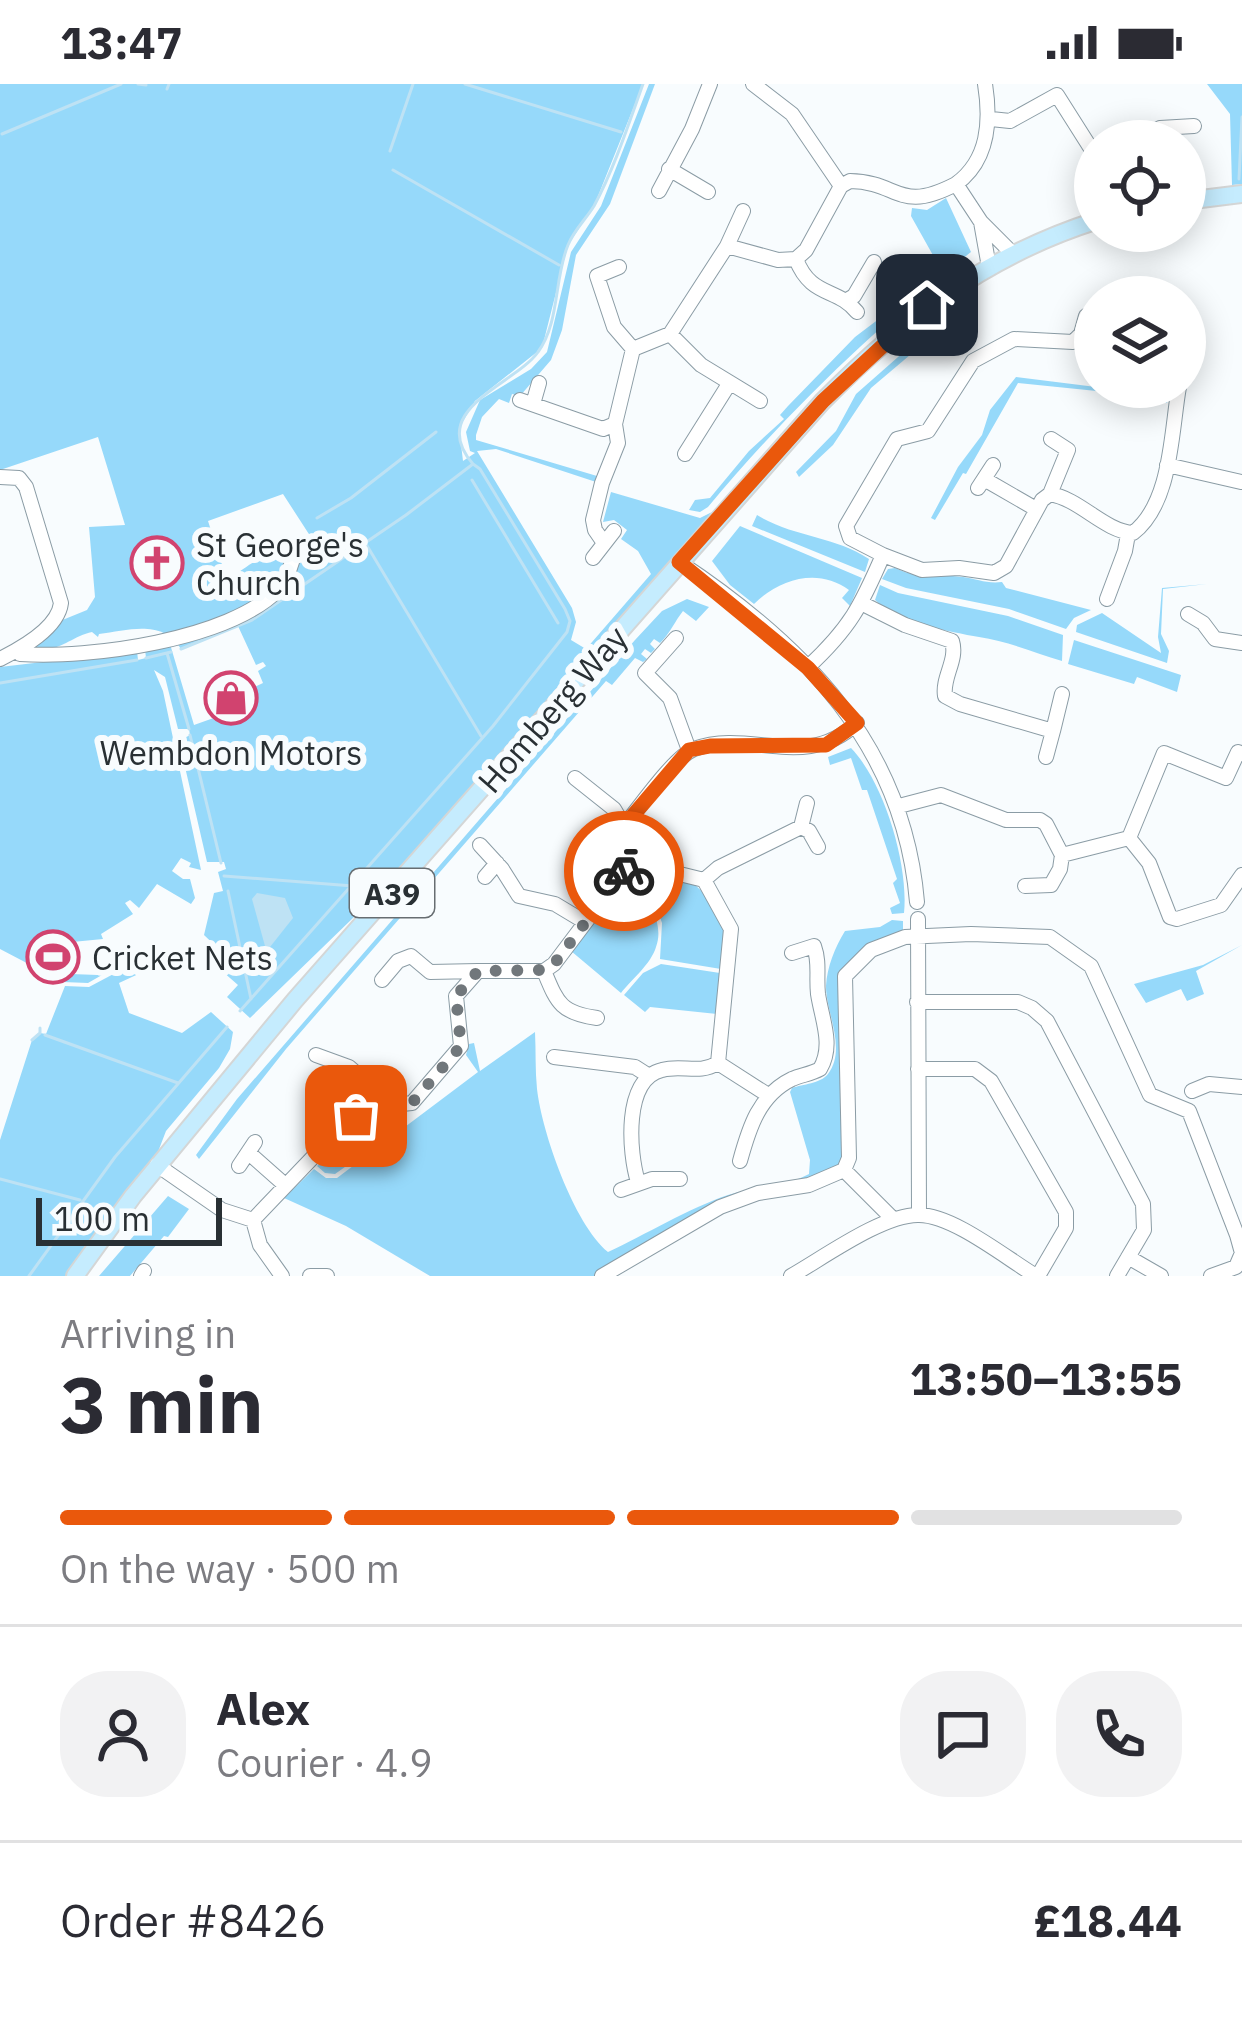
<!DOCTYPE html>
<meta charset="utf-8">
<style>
body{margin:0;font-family:"IBM Plex Sans",sans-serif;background:#f2f2f3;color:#2b2b33;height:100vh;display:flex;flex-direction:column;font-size:45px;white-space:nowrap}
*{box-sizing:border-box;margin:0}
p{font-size:39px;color:#7c7c81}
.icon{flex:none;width:66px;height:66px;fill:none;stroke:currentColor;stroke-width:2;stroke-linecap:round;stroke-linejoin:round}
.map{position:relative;height:1192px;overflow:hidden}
.side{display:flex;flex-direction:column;background:#fff;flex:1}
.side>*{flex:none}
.fabs{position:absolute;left:1074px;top:36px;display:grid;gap:24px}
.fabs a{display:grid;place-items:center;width:132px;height:132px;border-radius:50%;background:#fff;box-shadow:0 6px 30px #0003;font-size:60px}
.scale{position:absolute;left:36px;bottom:30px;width:186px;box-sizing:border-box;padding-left:12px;border:6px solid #293034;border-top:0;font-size:33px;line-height:42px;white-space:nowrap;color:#293034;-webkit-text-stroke:9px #f8fcfe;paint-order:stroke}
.pin{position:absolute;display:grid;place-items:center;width:102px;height:102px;color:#fff;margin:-51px;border-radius:24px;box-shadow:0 6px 18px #0006}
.courier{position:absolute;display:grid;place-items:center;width:120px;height:120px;margin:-60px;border:9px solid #ea580c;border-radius:50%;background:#fff;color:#222;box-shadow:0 3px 15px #0007}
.head em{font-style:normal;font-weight:800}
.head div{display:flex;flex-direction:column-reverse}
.head{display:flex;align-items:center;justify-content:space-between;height:204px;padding:0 60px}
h1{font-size:78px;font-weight:800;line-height:90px}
.bar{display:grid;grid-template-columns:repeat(4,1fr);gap:18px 12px;align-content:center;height:144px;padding:0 60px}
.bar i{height:15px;border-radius:9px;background:#e1e1e2}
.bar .on{background:#ea580c}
.bar p{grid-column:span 4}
.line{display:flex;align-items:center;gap:30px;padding:0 60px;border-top:3px solid #e1e1e2}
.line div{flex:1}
.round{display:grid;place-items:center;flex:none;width:126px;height:126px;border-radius:48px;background:#f2f2f3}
.status{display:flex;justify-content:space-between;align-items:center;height:84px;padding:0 60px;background:#fff;direction:ltr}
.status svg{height:33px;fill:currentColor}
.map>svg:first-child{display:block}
.green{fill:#96d9fa;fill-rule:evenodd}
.water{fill:#bee2f4}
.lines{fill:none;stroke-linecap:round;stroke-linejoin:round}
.stream{stroke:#bee2f4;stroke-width:3}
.minor-casing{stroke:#8b9ca5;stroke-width:16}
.major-casing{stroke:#d4d6d6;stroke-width:20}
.minor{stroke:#fff;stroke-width:14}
.major{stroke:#c5ecfe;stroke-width:16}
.done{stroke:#71777b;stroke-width:12;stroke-dasharray:0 21.6}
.route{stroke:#ea580c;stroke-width:15}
.labels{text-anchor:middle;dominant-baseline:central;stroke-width:12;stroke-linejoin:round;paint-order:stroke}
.shield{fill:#f8fcfe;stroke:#676d71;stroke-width:3}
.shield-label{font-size:30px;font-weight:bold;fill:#293034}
.poi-label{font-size:33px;fill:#293034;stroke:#f8fcfe;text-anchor:start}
.street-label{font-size:33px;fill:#293034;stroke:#f8fcfe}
</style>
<div class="status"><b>13:47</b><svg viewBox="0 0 49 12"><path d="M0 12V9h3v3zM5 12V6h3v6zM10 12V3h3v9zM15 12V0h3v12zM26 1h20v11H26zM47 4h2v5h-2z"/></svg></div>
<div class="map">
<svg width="1242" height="1192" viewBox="0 0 1242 1192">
<rect width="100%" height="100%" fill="#f8fcfe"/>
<!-- green -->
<path class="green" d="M0 0H643L594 122 568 161 542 264 475 317 459 344 463 377 475 369 470 367 466 348 480 316 531 285 547 268 571 168 601 122 649 0H655L610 120 576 171 562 246 551 276 520 312 512 310 509 319 499 315 482 333 476 351V356L597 392 596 398 496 365 477 367 572 524 576 538 571 556 586 565 651 490 638 467 621 455 627 446 614 436 603 438 611 408 700 434 712 428 420 769 250 934 227 913 238 901 222 887 226 883 220 876 225 871 204 851 214 809 223 807 218 788 226 785 224 778H207L179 657 190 651 189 645H178L165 593 154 586 163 607 201 786 189 783 191 779 181 774 172 787 183 795H190L195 814 191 820 157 800 139 824 130 816 125 819 133 830 101 850 103 855 62 859 59 863 77 880 71 890 98 891 116 883 88 899 63 898 0 865V583L137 567 138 576 146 574 145 565 170 560 194 641 250 621 246 607 263 599 258 587 266 582 263 578 256 581 238 542 181 565C163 535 129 546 99 550L98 553 92 548C71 552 56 572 35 562L60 537 87 526 95 513 89 443 125 441 98 353 0 386ZM283 410 316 461 303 464 294 471C264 465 252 480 227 496L208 437Z
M1207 0H1242V100L1232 101 1230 30Z
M946 114 971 168C877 242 785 330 708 423L700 428 689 426 695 416 710 414 749 367 784 335 780 331 788 322 855 253 929 197 925 191 939 182 911 132 912 124 927 126Z
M906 266 910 271 871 304 833 361 799 393 796 388 836 347 856 310Z
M1016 293 1168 312 1167 319 1126 310 1018 299 966 390 963 389 935 436 931 434 958 383 982 351 990 326Z
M757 431C793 453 835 452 869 475L865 488 752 442Z
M740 442 862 494 850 522 842 514 849 506C818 483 779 495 754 520L730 501 712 477Z
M895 484C923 497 935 489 963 493 977 495 987 500 1002 498L1006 504 1091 526 1074 534 1066 545 1009 525 906 504 882 495 888 485Z
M1207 500 1163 505 1161 550 1169 567 1167 579 1076 548 1077 541 1102 529 1161 569 1158 553 1162 504Z
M880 501 898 509 1008 532 1063 551 1062 577C1035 569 1007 557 979 553 950 548 899 538 875 516Z
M687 515 709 523 696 537 683 527C675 537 669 551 660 559L654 555 650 560 655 565 651 569 645 565 641 570 647 575 643 578 635 574 612 601 606 597 286 965 199 1075 196 1071 237 1015 635 556 662 527Z
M1074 556 1181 591 1177 608 1137 593 1134 600 1068 580Z
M851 664C884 698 909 781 904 829L892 830 890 824 900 819 893 799 897 795 867 706H862L851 674 830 681 828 673Z
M639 785 649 788C641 814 666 836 656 863 651 880 632 895 621 909L571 867 629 790Z
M654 789 692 798 709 814 725 845 721 885 660 875 662 839 650 804Z
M892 836 903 837V848L867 865 841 887 845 1071 837 1084 807 1097 748 1109 718 1121 625 1171 597 1192H430L346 1142 284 1114 314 1085 326 1094H337L478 988 466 971 469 960 474 959 480 987 535 948C536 967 535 986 537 1005 542 1049 574 1140 608 1168 645 1151 689 1124 728 1111 755 1102 783 1104 809 1090L810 1076 790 1008 792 1004C803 1000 820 1000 828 990 847 965 826 929 826 902 827 883 835 863 845 847L880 843Z
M1242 861 1196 887 1204 910 1187 917 1181 905 1146 919 1134 900 1203 881Z
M153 869 143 878 147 886 119 899 129 929 182 949 211 928 233 948 230 965 219 984 166 1047 156 1073 67 1192H0V1056L32 956 40 949 46 950 65 902 89 903Z
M661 880 720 889 717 930 650 923 645 928 624 911 643 889Z
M373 1027 407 1029 396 1047 335 1090 325 1089 317 1082Z
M168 1112 189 1125 168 1153 164 1152 130 1192H99Z"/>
<!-- water -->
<path class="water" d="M257 809 285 814 293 834 270 863 265 862 252 815Z"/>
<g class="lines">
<!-- stream -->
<path class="stream" d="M138 0 146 1
M465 0 621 48
M167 5 169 0
M2 50 121 0
M390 67 413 0
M393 86 559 181
M1239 95 1242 33
M472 396 558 539
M317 434 351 414 436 348
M366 460 481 652
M181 565 252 536 406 431 473 380C425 325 516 300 538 268 560 238 554 194 568 161 574 146 586 135 594 122 614 85 629 39 643 0
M167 569 189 645
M146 574 171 568
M0 599 137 576
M190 651 221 779
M224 792 353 802
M228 807 251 915
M240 927 493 642 567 548 570 537 565 525 480 385 473 380
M45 951 178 999
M32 956 40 949V944
M0 1095 80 1116
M29 1192 115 1073 227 943"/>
<!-- minor casing -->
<g class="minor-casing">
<path id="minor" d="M753 0 792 30 841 102
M985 0C991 37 989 76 956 100L981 138 989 183
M991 35 1010 37 1057 11 1095 71
M1135 57 1160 44 1194 42
M669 85 708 108
M659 107 692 45 710 0
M981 138 1013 170
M727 162 778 176 796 175 806 166 841 102 850 97C900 98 898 130 956 100
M796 175C811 214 837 203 857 228
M619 183 597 192 614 243 633 265
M847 216 854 212 874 178
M1185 243V264
M670 250 701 281 760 317
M520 316 603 345 615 340
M533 320 539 299
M685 370 729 300
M1167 381 1241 398
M0 393 19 394 26 403 61 519C58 544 22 564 0 575
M984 395 1036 425
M978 404 993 381
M1050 410 1068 366 1051 355
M604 459 595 446 593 436 602 399 618 359 615 340 633 265 670 250 727 162 743 127
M883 471 922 486 959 484 994 489 1006 482 1042 416 1050 410C1080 415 1104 447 1133 449 1172 419 1171 347 1179 303
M593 474 614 447
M679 478C804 561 904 662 917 818
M1107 515 1125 467 1128 450
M863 520 905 541 952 557C958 576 942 593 945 612L960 620 1053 647 1046 673
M1188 530 1203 539 1215 555 1242 559
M676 554 645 589 670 614 689 666
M17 566 20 570C89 575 229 556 279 505 287 497 290 483 294 472
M808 583C850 544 861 522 883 471L850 454 846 442 897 355 928 347 973 277 1014 255 1073 258 1081 250 1086 232 1095 227
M1053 647 1062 610
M575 694 614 725 624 742
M899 722 941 711 1006 736H1040L1046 740 1062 771 1129 754
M801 743 807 719
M1129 754 1164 669 1226 694 1238 668 1242 670
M1129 754 1149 779 1170 833 1177 835 1221 821 1242 791
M480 761 502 785 519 812 555 820 585 838
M631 778 704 796 731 845 718 979
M485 793 497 779
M704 796 718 784 801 743 809 747 818 763
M1025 802 1051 801 1060 785 1062 771
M918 835 919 1130
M544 887C557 918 560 929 597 934
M382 896 398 877 411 872 430 888 478 887
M917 918H1018L1032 924 1047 937 1143 1120 1144 1146 1117 1192
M316 971 349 983 390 1019
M554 973 635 983 649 992
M718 979 768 1011
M918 985H975L991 997 1066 1128V1144L1038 1192
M1192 1007 1209 1000 1242 1003
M250 1070 285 1101
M740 1077C749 1044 759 1011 792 995 801 991 811 990 820 985 834 961 822 936 818 910 816 892 820 879 814 862L792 869
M157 1081 222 1126 253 1136 360 1024 412 1019 461 962 456 912 478 887H544L554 880 631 778 624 742C639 724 674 673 694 665 750 644 805 688 857 639
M239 1082 255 1058
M844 1086 893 1135
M638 1098C629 1069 623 995 662 986 683 980 698 991 718 979
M621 1106 652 1095H680
M253 1136 260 1161 282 1192
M1128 1173 1161 1192
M141 1192 144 1187
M310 1192H327
M602 1192 720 1123 758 1109 809 1101 844 1086 849 1074 845 892 871 866 905 853 971 850 1050 853 1091 882 1150 1011 1189 1027 1237 1151 1242 1169 1236 1183 1211 1192
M791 1192C823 1174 883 1130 919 1131 953 1131 1006 1174 1036 1192"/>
</g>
<!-- major casing -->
<g class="major-casing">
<path id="major" d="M1185 117 1242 110
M75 1192 133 1112 295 916 822 318C904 235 983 173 1095 137"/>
</g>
<!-- minor -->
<use href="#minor" class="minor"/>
<!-- major -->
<use href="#major" class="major"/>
</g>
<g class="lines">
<!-- done -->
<path class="done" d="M356 1032 360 1024 412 1019 461 962 456 912 478 887 544 886 554 880 624 787"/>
<!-- route -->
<path class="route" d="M624 787 631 778 624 742 689 666 710 662 826 661 857 639 808 584 679 478 823 317 927 221"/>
</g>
<!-- icons -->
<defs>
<g id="church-ring" transform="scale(2.7)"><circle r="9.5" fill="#f8fcfe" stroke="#d1436f" stroke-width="1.5"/><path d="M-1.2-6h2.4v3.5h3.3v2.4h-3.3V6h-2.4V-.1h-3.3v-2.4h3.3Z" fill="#d1436f"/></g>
<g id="shop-ring" transform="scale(2.7)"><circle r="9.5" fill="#f8fcfe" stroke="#d1436f" stroke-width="1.5"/><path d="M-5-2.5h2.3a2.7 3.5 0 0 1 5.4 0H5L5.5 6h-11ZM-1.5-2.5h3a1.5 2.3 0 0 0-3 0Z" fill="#d1436f"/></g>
<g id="stadium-ring" transform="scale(2.7)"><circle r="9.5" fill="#f8fcfe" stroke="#d1436f" stroke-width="1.5"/><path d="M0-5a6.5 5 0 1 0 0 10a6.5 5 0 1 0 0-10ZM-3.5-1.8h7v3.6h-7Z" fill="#d1436f"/></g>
</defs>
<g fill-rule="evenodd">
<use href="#church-ring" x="157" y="479"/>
<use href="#shop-ring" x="231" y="614"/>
<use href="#stadium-ring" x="53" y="873"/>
</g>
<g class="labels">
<!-- shield labels -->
<rect class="shield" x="350" y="785" width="84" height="48" rx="9"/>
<g class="shield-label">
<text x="392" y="809">A39</text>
</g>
<!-- poi labels -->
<g class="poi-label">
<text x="196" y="460">St George's<tspan x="196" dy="38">Church</tspan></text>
<text x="231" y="668" text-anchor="middle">Wembdon Motors</text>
<text x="92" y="873">Cricket Nets</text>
</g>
<!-- street labels -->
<g class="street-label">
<text transform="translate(552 625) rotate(-49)">Homberg Way</text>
</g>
</g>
</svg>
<div class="fabs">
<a><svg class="icon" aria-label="locate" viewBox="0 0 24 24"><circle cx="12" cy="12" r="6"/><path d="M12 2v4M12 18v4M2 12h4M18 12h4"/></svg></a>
<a><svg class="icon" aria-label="layers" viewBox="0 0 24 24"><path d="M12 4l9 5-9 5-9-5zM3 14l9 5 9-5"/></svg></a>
</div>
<div class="scale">100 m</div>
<div class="pin" style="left:356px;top:1032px;background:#ea580c"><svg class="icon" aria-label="bag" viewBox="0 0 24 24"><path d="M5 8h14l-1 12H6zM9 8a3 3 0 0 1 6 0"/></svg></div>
<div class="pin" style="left:927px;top:221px;background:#1f2937"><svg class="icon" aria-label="home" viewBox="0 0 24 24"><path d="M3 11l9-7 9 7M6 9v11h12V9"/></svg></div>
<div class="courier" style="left:624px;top:787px"><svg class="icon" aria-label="bike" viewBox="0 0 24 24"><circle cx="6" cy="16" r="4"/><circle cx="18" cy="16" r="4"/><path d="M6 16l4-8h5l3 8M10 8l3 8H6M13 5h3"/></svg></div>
</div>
<section class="side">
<div class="head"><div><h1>3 min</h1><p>Arriving in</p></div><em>13:50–13:55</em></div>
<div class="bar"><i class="on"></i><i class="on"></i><i class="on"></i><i></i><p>On the way · 500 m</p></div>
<div class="line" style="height:216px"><a class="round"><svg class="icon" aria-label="person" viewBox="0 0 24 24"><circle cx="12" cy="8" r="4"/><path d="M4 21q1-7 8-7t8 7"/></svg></a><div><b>Alex</b><p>Courier · 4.9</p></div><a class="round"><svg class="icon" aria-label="chat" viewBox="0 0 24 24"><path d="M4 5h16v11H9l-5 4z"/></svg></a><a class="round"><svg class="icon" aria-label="phone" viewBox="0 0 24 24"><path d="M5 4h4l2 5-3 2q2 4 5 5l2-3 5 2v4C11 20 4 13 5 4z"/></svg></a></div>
<div class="line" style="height:156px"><div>Order #8426</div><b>£18.44</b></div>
</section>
